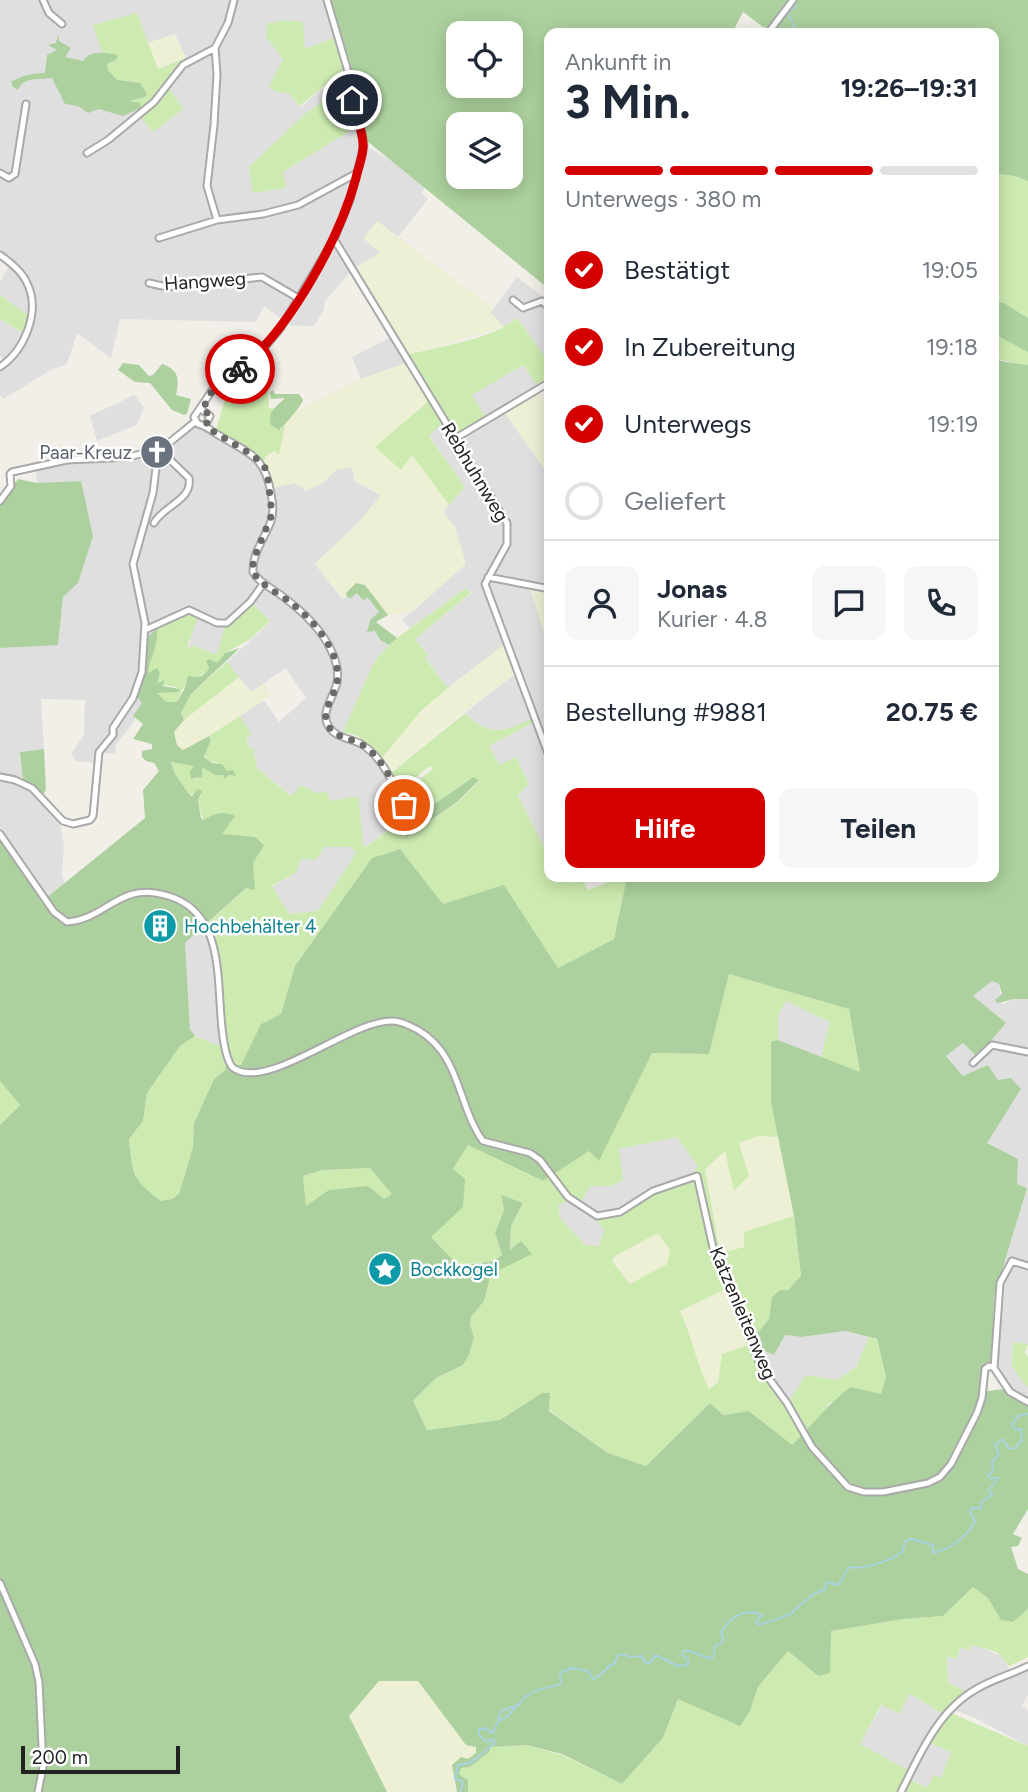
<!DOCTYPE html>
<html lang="de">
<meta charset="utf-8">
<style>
body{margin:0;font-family:Figtree,sans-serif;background:#f6f6f7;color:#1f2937;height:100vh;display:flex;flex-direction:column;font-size:26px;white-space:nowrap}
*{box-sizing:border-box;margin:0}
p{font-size:23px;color:#747a83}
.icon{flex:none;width:38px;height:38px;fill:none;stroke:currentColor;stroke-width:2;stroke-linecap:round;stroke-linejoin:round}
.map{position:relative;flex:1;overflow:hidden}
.panel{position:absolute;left:544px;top:28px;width:455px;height:854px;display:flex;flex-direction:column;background:#fff;border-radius:14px;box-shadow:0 4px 18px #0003}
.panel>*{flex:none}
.fabs{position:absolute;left:446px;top:21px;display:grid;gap:14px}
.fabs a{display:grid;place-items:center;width:77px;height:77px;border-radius:14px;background:#fff;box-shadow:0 4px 18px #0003;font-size:35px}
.scale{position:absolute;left:21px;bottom:18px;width:159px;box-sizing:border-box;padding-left:7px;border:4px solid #222;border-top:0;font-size:19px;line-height:24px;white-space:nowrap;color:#222;-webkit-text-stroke:5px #fff;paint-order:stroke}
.pin{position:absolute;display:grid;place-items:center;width:60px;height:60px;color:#fff;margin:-30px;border:4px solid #fff;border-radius:50%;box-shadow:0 2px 7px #0007}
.courier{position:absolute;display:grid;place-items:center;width:70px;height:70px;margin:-35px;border:5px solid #d40000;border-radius:50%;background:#fff;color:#222;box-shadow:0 2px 9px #0007}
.headline em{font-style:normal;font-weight:700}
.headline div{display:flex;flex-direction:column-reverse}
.headline{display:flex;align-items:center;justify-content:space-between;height:119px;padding:0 21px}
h1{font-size:46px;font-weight:700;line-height:52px}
.bar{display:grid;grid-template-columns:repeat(4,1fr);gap:10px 7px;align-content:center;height:84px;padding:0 21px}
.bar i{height:9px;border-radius:5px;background:#e0e1e3}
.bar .active{background:#d40000}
.bar p{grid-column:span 4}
.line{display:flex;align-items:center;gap:18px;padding:0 21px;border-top:2px solid #e0e1e3}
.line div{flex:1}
.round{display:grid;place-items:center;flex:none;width:74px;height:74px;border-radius:14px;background:#f6f6f7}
ol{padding:0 21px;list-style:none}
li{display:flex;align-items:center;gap:21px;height:77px}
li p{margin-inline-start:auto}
li .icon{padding:7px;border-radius:50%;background:#d40000;color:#fff;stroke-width:4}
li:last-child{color:#747a83}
li i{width:38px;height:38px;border:4px solid #e0e1e3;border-radius:50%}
.primary-button{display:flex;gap:14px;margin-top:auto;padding:14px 21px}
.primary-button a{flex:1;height:80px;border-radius:14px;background:#d40000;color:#fff;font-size:28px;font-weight:700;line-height:80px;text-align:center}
.primary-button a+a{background:#f6f6f7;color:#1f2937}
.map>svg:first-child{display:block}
.residential{fill:#e0dfdf}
.farmland{fill:#eef0d5}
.grass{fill:#cdebb0;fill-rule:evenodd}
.forest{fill:#add19e;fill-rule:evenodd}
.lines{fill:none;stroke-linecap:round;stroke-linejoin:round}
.stream{stroke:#aad3df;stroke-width:2}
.minor-casing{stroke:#a9a9a9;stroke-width:9}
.minor{stroke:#fff;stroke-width:5}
.done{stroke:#6b6a68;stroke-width:7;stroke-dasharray:0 12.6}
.route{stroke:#d40000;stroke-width:9}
.labels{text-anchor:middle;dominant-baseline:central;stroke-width:5;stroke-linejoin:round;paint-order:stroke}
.street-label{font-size:19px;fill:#222;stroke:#fff}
.worship-label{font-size:19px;fill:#5b616d;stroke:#fff;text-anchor:end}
.culture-label{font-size:19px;fill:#0d838f;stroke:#fff;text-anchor:start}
</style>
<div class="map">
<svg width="1028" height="1792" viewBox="0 0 1028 1792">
<rect width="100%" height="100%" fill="#f2efe9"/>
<!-- residential -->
<path class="residential" d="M0 0H327L339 37 305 50 277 20V23H268L283 59 281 91 289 93 301 107 321 89 328 98 306 113 249 167 286 188 283 172 359 125 364 145 392 161 425 187 421 193 428 199 398 237 377 221 380 253 353 269 325 301 324 310 314 326 282 325 284 321 264 306 256 322 120 319 111 358 77 333 67 364 51 370 3 399 0 395V364L5 361 0 356V319L23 334 29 316 0 295V282L9 266 0 258Z
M517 277 543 297 550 296 549 362 517 318 504 327 490 313Z
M393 336 409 362 361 379 352 357Z
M523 365 538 386 486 418 471 395Z
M134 395 144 407 137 425 97 441 90 416Z
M504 412 549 475V583L546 586 529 585 549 649V857L518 795 529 784 516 757 500 766 489 746 535 721 534 717 513 729 489 730 474 722 465 713 516 673 506 643 448 688 425 657 428 654 415 639 472 593 466 588 410 628 402 620 420 602 455 527 443 512 465 487 429 435 444 420 456 438Z
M196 421 254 455 270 488 295 483H323L335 470 352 467 355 481 382 496 359 522 315 564 342 599 357 593 365 599 368 598 379 612 375 619 370 620 367 630 375 631 380 640 389 645 374 662 342 737 361 744 380 762 403 804 422 796 433 812 414 825 408 816 363 848 329 801 301 785 292 796 257 768 253 749H250L246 737 250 734 240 716 264 700 279 722 306 698 286 668 251 692 227 662 270 622 252 604 228 625 217 655 195 646 187 648 191 640 173 620 147 637 148 702 116 745 115 754 99 752 98 763 76 761 71 754 84 735 85 700 41 699 44 749 20 752 23 780 43 795 59 816 64 846 62 875 65 884 45 900 0 840V648L58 644 63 597 78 583 81 481 37 483 36 467 67 460 129 457 164 447Z
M324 847H353L356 854 319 911 289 914 272 887 297 872 300 859Z
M204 927 214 953 222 1047 195 1036 190 1029 185 943Z
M992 980 999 984 1002 1004 1014 999H1028V1344L1013 1343 1012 1367 1028 1388V1400L1015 1396 997 1363 992 1362 994 1297 1027 1188 1017 1184 986 1143 1021 1089 998 1080 963 1076 946 1055 963 1043 976 1057 1006 1023 972 996Z
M787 1000 830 1022 821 1057 778 1040V1016Z
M677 1137 698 1167 692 1174 647 1191 612 1211 601 1213 579 1203 591 1186H611L623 1180 618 1149Z
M569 1200 593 1216 604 1230 600 1246 585 1245 560 1218 557 1205Z
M846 1331 869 1337 856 1367 837 1380 806 1375 790 1401 771 1380 757 1348 774 1355 785 1335 801 1337Z
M972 1644 1002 1656 1013 1676 1028 1669V1695L1022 1706 1028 1710V1746L971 1716 954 1710 970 1696 948 1683 947 1657 957 1659 960 1647Z
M909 1693 943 1714 925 1740 951 1752 941 1778 927 1788 911 1780 913 1775 860 1744 882 1705Z"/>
<!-- farmland -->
<path class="farmland" d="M175 34 186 58 158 69 147 43Z
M377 221 493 307 491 313 504 327 405 356 353 269 380 253 363 238Z
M407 363 430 400 400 470 412 455 449 505 443 512 455 527 466 564 412 612 388 615 364 584H356L343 599 315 564 359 522 381 495 355 480 352 467 336 470 323 483 306 491 295 483 273 488 264 462 270 452 279 454 286 421 292 413 361 379Z
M538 392 549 408V475L504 412Z
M530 588 549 591V649Z
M506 643 516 673 457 717 391 773 381 759 412 721 448 688Z
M239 677 251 692 264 683 272 695 199 743 183 750 180 748 174 732 191 713Z
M758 1136 779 1137 794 1216 744 1232V1247L720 1253 705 1168 725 1151 735 1190 749 1176 739 1143Z
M658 1232 670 1250 667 1264 630 1285 612 1260 615 1256Z
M726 1289 750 1345 709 1389 698 1366 688 1329 680 1310Z
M379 1681H418L466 1745 476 1746V1753L468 1759 454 1781 457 1792H387L349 1716Z"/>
<!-- grass -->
<path class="grass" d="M137 13 158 69 186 58V61L144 109 129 101 145 97 147 94 140 83 117 80 108 70 107 64 114 62 115 54H103L93 25Z
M277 20 303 22 305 49 333 38 344 69 300 106 289 93 277 92 269 87 283 59 266 37 268 22 276 23Z
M345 73 356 127 283 172 286 188 253 193 249 167 306 113 328 98 323 91Z
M168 87 183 109 153 132 140 116Z
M994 160 999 174 1015 176 1028 181V318L1004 303 994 301Z
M0 295 29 316 24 334 0 319Z
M517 318 549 362V380L538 386 523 365 472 395 486 418 461 433H456L407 355C440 346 492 340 517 318Z
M994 334 1028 352V365L1000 360 994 355Z
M266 349 269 408H273L270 423 281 429 286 421 279 455 274 451 266 456 264 462 250 449 216 430 226 396 225 392 219 388Z
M430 400 443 422 429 436 465 487 449 505 412 455 401 470 375 447Z
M466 588 471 593 415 639 428 655 425 658 448 688 421 711 381 759 358 736 343 732 374 662 394 640Z
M252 603 270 621 249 640 225 653 217 663 206 661 209 668 206 673 187 680 177 702H166L157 696V693L179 692 176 687 157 684 160 673H148C150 658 159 645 157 629L190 613 198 616 187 648 195 646 217 655 225 626Z
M227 662 239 677 184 720 181 713 191 694Z
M465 713C489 738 506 732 534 717L536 721 489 746 500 765 516 757 529 784 518 795 549 857 550 877H564L573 883 582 879 588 890 606 883 604 877H627L614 939 558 968 504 886 443 904 400 849 372 858 295 966 281 1014 261 1024 241 1065H232L224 1038 220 964 206 925 246 888 221 834 215 815 203 820 198 800 201 795 189 794 175 774 171 762 194 766 191 779H198L201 769 205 768 216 775H224L225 779 230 775 236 776 233 772H226L219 763 208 761 204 753 211 740 209 736 240 716 251 734 246 738 250 749 253 748 257 768 291 796 301 785 317 793 327 792 330 801 358 796 364 848 408 816 411 821 406 831 408 837 458 802 479 781 473 777 469 779 430 807 422 796 405 804 400 795 433 769 430 766 401 789 391 773ZM324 847H352L356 853 318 911 289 914 272 886 297 872 300 859 316 860Z
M729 974 849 1009 860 1073 821 1057 830 1022 786 1001 778 1016V1040L771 1043V1102L779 1137 758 1136 739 1143 749 1176 734 1191 725 1151 705 1169 720 1253 744 1247V1232L794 1216 801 1277 787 1290 772 1297 769 1319 754 1337C761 1363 770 1382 790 1400L806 1375 837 1380 856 1367 869 1337 877 1340 886 1377 881 1394 829 1403 819 1420 792 1446 750 1411 723 1415 710 1403 646 1466 608 1453 549 1410 550 1393H542L500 1420 427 1430 413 1401 436 1378 463 1365 469 1355 474 1337 470 1324 471 1317 484 1301 491 1274 510 1252 511 1226 523 1203 501 1196 504 1210 495 1233 502 1255 493 1261 466 1264 471 1270 460 1279C453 1262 446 1250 431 1238L453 1169 468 1145 542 1181 589 1151 599 1160 652 1053 709 1054ZM677 1137 698 1167 692 1174 647 1191 612 1211 601 1213 580 1203 591 1186H611L623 1180 619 1149ZM569 1200 593 1216 604 1230 599 1246 585 1245 560 1218 558 1205ZM658 1233 670 1250 667 1264 630 1284 612 1261 615 1256ZM726 1289 750 1344 722 1354 718 1382 709 1389C696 1363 692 1336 680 1311Z
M195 1036 222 1047 227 1064 225 1070 214 1079 194 1123 193 1147 179 1194 172 1199 161 1201C131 1178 133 1175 129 1139L143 1121 147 1093 180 1046Z
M0 1081 20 1105 0 1125Z
M370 1168 393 1194 384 1199 306 1206 303 1176 322 1170Z
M1013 1342 1028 1344 1025 1352 1028 1357V1388L1012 1367Z
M973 1587 988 1598 1001 1620 1013 1622 1028 1609V1657L1009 1666 997 1652 972 1645 970 1650 960 1648 957 1659 947 1657 948 1683 967 1692 943 1714 909 1693 900 1714 881 1705 860 1744 906 1769 908 1773 898 1792H468V1780L459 1774 461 1768 470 1767 489 1752 490 1747 526 1745 562 1755 622 1784 663 1738 678 1699 750 1711 758 1687 788 1651 818 1676 830 1631 903 1619 943 1616Z
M951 1713 1028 1746V1792H905L911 1780 927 1788 934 1775 941 1778 951 1752 930 1743Z"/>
<!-- forest -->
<path class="forest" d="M331 0H1028V181L1015 176 999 174 994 160V33H783L763 27 743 12 732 33H550L549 289 367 141 351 66ZM458 33H511V86H458ZM458 124H511V177H458Z
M58 35 59 41 71 48 65 57 83 61C91 49 106 53 118 55L116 60 107 64 108 70 117 80 140 83 147 94 145 97 129 101 140 103 141 108 123 116 99 109 88 113 78 106 65 104 52 78C39 80 24 76 18 90L13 87 11 82C22 75 35 73 45 73L47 55 57 50 48 45 56 43Z
M994 301 1004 303 1028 318V352L994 334Z
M994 355 1000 361 1028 365V999H1014L997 1003 995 1000 1002 994 999 984 992 981 973 996 1006 1023 977 1057 963 1043 946 1056 963 1076 988 1065 998 1080 1011 1078 1021 1089 987 1143 1018 1159 1017 1184 1027 1188 994 1297 992 1362 986 1363 980 1392 1004 1389 1010 1397 1028 1405V1509L1013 1534 1022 1538 1018 1546 1011 1547 1018 1569 1028 1574V1609L1013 1622 1001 1620 988 1598 973 1587 943 1616 903 1619 831 1631 830 1673 818 1676 788 1651 758 1687 750 1711 740 1726 678 1699 663 1738 622 1784 562 1754 526 1745 491 1747 489 1752 470 1767 461 1768 459 1774 468 1780V1792H457L452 1765 461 1757 468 1759 476 1753V1747L466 1745 418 1681H379L349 1716 387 1792H0V1125L20 1105 0 1081V840L45 899 145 818 143 790 159 771 154 763 146 761 142 757V751L152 749V744L133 739 143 724 133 716 142 703 135 694 141 678 147 637 157 629C159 645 150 658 148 673L157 668 160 673 157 684 164 680 163 686 179 689V692L157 693 166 702H177L184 690 188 676C198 677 204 678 209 668L206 661 209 659 217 663 225 653 240 648 191 694 181 713 184 720 174 732 177 745 183 750 209 736 211 740 204 757 212 763 222 764 227 771 233 770 236 776 229 775 225 779 223 775H215L204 768 202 769V777L191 779 190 771 194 766 171 762 175 774 189 794 192 796 198 789 202 791 198 800 201 818 203 820C214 814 223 810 235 816L222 834 255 837 264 845 253 863 255 890 246 888 185 943 190 1029 195 1036 180 1046 147 1093 143 1121 129 1139C133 1175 131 1178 161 1201L172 1199 179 1194 193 1147 194 1123 214 1079 225 1070 227 1064 241 1065 261 1024 281 1014 295 966 372 858 400 849 443 904 504 885 558 968 614 939 627 877H994ZM729 974 849 1009 860 1072 778 1040 771 1042V1102L794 1216 801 1276 788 1290H780L772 1297 769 1319 754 1337 757 1348 774 1355 785 1335 801 1337 846 1331 877 1339 886 1377 881 1394 851 1387C827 1404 813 1425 792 1445L749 1411 723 1415 710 1403 646 1466 608 1453 549 1411 550 1393H542L500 1420 427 1430 413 1401 436 1378 463 1365 469 1355 474 1337 470 1324 471 1317 484 1301 491 1274 532 1254 521 1241 510 1250 511 1226 523 1203 501 1195 504 1210 495 1233 502 1255 493 1261 465 1265 470 1270 460 1279 458 1277 452 1259 431 1237 463 1207 465 1179 453 1169 468 1145 543 1181 589 1151 599 1161 652 1053 709 1054ZM370 1168 392 1194 384 1199 368 1186 329 1190 306 1206 303 1176 322 1170Z
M123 363 139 365 149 376 153 375 162 364C180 370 179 380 176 395L191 399 187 414 184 415 172 410 150 383 135 382 118 370Z
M273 390 275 394H299L303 400C301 407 284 425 279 430L271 425C267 411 276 407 285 398L271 399 270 392Z
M18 479 37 483 81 481 93 536 78 583 63 597 58 645 0 648V504Z
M356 583 365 585 388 615 376 622 397 638 389 645 380 640 375 631 367 632 370 620 379 612 368 598 363 600 357 593 351 598 347 597 346 593Z
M44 749 46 789 43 795 23 781 20 752Z
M473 777 479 780 457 802 406 838 410 822 414 825 433 812 430 807Z"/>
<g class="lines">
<!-- stream -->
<path class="stream" d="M793 33 795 28 787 12 796 7 795 1
M498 1720 501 1711 519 1705
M460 1792 463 1784 462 1781 455 1779 458 1765 470 1763 495 1743 493 1739 487 1742 479 1735V1730L483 1728 493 1733 498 1721C511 1718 517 1702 528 1695 539 1687 551 1689 561 1683L560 1673 572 1668 588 1671 593 1679C603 1675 605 1667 615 1663L617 1656 624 1654 629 1657 642 1656 644 1662 649 1663 656 1655 678 1666 688 1665V1659L682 1655 684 1651C696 1650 701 1659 713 1658L715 1646 722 1643 723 1637 721 1633C728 1618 745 1607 762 1615L756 1622 759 1625 789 1615 812 1595 825 1589 827 1582 838 1585 849 1567C864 1570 891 1561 903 1551L905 1541 911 1539 933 1545V1553C951 1549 967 1537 975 1521L970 1511 972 1508H981V1502L993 1494 988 1491 998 1478H990L988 1475 993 1471 992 1461 999 1455 995 1445 1003 1439 1008 1448 1014 1449 1022 1440 1021 1429 1015 1430 1012 1424 1018 1416 1028 1414"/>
<!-- minor casing -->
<g class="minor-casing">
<path id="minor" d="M43 0 49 13 62 24
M327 0 347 68 364 145 350 200 334 239 280 329 263 349 213 389 194 417 198 424C207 426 211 431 220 436 250 454 265 456 271 494 273 503 274 512 271 521 265 538 252 553 253 572 259 583 272 588 282 596 301 610 321 629 331 650 336 659 339 672 337 682 335 696 319 712 329 727 336 738 350 738 361 744 383 757 393 784 404 805
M768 33 793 0
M87 153 108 140 154 102 183 65 215 48
M0 173 9 178 15 174 26 104
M217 220 207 186 214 125 217 74 215 48 228 23 234 0
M159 238 217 220 263 214 298 205 357 173
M334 239 507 523V544L485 584 550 759
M0 255C10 262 22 271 27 283 41 311 25 350 0 367
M149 283 167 287 262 277 298 298
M513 300 523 308 542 301 550 308
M202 410 210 416 206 424
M456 438 550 382
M0 501 11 486 10 474 12 472 67 460 129 457 148 452 164 447 196 421
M154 523C163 506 193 500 189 478L162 452
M488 577 545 588 550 586
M145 630 189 610 217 623H227L250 602 264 583
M0 777 15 780 32 788 63 821 73 824 90 820 93 816 99 752 113 735V728L133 698 142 672 145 623 133 564 153 493 156 468 164 447
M0 834 54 912 67 922C107 919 119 882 165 895 236 913 211 1004 227 1056 229 1061 230 1067 235 1069 270 1090 352 1019 393 1021 402 1021 410 1026 418 1030 461 1055 457 1105 483 1141L530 1153 540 1160 568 1197 597 1216 620 1212 653 1191 697 1176 714 1252 762 1369 787 1403 812 1447 848 1487 864 1492H883L928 1483 940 1477 951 1464 977 1413 982 1398 985 1369 989 1366 994 1368
M973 1063 992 1045 1028 1052
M994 1368 1000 1283 1012 1261 1028 1266
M994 1368 1010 1392 1028 1402
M0 1583 35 1664 39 1682 43 1767 38 1792
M901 1792C920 1754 938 1710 978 1688 994 1679 1012 1674 1028 1666"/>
</g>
<!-- minor -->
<use href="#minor" class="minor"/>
</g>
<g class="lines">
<!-- done -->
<path class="done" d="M240 369 213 389 202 410 209 414 210 419 206 424 209 429 254 456 265 468 268 479 272 514 253 561V572C261 585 278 593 290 602 306 614 323 632 331 650 336 659 339 672 337 682 335 696 319 713 329 727 336 738 350 738 361 744 383 757 393 784 404 805"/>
<!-- route -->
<path class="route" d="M240 369C290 329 339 240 356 178 358 168 363 157 363 147 364 132 355 114 352 100"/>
</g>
<!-- icons -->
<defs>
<g id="church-disc" transform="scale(1.75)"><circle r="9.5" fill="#6b7280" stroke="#fff"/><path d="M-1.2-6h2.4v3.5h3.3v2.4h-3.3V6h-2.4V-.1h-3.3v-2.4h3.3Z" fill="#fff"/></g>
<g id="building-disc" transform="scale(1.75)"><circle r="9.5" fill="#0f9aa8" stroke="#fff"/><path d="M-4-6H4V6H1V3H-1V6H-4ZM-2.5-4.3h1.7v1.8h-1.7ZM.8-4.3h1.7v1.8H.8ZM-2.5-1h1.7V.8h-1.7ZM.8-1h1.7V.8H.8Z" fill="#fff"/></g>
<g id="sight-disc" transform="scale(1.75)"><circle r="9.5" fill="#0f9aa8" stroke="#fff"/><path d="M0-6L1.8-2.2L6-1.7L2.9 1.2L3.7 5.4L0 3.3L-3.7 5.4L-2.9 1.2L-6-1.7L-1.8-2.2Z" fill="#fff"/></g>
</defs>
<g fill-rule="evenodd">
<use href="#church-disc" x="157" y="452"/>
<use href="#building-disc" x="160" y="926"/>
<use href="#sight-disc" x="385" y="1269"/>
</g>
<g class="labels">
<!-- street labels -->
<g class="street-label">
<text transform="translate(205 281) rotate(-4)">Hangweg</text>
<text transform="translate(475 472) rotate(59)">Rebhuhnweg</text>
<text transform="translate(743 1313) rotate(67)">Katzenleitenweg</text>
</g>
<!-- worship labels -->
<g class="worship-label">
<text x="132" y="452">Paar-Kreuz</text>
</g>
<!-- culture labels -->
<g class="culture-label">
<text x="184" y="926">Hochbehälter 4</text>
<text x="410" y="1269">Bockkogel</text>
</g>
</g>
</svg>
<div class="fabs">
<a><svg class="icon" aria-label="locate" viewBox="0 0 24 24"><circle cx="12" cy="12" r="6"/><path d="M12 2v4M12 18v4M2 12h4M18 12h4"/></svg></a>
<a><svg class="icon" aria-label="layers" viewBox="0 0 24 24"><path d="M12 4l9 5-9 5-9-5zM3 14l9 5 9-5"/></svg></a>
</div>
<div class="scale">200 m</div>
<div class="pin" style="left:404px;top:805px;background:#ea580c"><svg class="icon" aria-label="bag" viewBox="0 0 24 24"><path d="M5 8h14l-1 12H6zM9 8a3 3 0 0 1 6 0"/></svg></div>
<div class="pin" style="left:352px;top:100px;background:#1f2937"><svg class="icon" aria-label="home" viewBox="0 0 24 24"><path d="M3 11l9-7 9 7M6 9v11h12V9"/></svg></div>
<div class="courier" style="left:240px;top:369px"><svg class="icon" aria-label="bike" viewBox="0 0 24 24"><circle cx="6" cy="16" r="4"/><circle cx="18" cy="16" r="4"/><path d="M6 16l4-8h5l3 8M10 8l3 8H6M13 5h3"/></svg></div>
<section class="panel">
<div class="headline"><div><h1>3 Min.</h1><p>Ankunft in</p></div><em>19:26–19:31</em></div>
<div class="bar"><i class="active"></i><i class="active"></i><i class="active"></i><i></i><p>Unterwegs · 380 m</p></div>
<ol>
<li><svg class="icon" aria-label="check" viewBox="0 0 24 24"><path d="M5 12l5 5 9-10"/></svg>Bestätigt<p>19:05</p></li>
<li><svg class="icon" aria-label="check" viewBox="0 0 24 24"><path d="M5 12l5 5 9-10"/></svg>In Zubereitung<p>19:18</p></li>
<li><svg class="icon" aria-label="check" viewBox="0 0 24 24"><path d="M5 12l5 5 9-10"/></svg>Unterwegs<p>19:19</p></li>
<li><i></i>Geliefert</li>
</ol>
<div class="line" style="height:126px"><a class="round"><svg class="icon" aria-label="person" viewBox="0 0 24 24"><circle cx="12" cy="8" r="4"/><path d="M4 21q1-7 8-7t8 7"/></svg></a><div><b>Jonas</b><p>Kurier · 4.8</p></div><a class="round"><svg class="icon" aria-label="chat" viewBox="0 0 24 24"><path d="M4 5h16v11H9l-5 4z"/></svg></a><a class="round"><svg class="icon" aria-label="phone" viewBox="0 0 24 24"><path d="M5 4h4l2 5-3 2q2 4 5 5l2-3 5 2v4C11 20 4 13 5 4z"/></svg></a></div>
<div class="line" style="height:91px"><div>Bestellung #9881</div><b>20.75 €</b></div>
<div class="primary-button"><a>Hilfe</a><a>Teilen</a></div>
</section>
</div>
